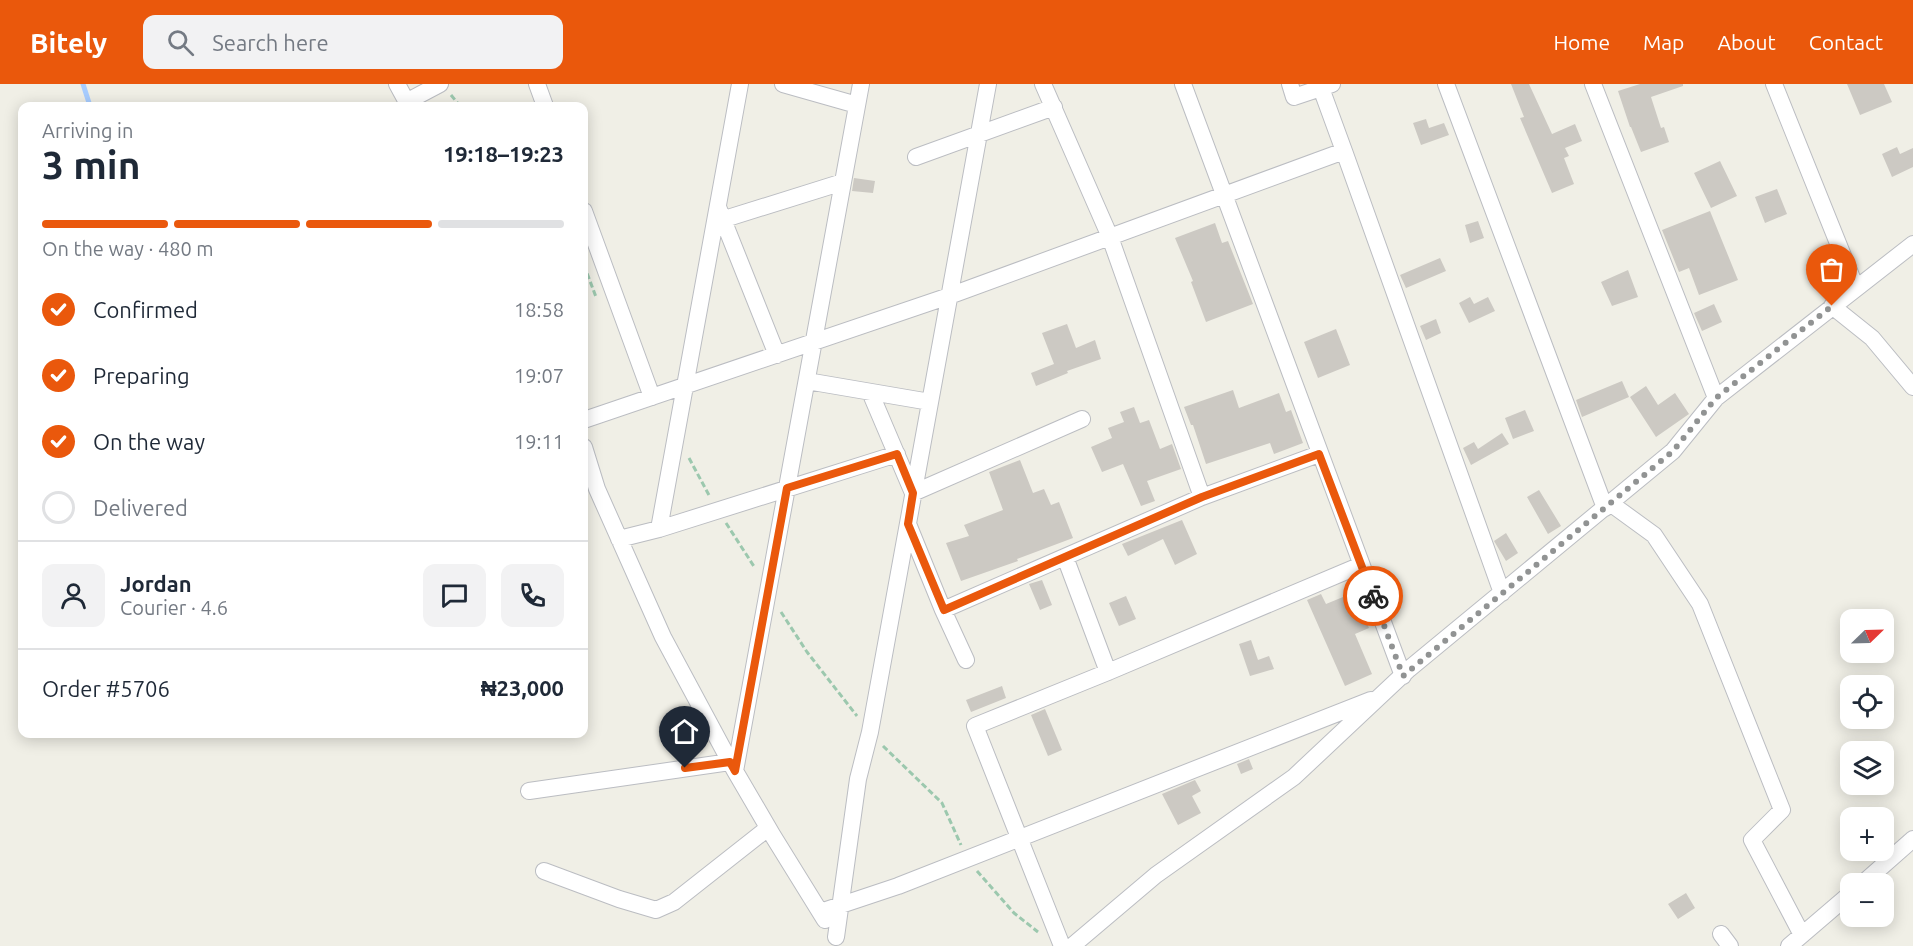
<!DOCTYPE html>
<meta charset="utf-8">
<style>
body{margin:0;font-family:Ubuntu,sans-serif;background:#f2f2f3;color:#1f2937;height:100vh;display:flex;flex-direction:column;font-size:22px;white-space:nowrap}
*{box-sizing:border-box;margin:0}
p{font-size:20px;color:#747a83}
.icon{flex:none;width:33px;height:33px;fill:none;stroke:currentColor;stroke-width:2;stroke-linecap:round;stroke-linejoin:round}
.map{position:relative;flex:1;overflow:hidden}
.panel{position:absolute;left:18px;top:18px;width:570px;height:636px;display:flex;flex-direction:column;background:#fff;border-radius:12px;box-shadow:0 3px 15px #0003}
.panel>*{flex:none}
.needle{width:39px;rotate:67deg}
.fabs{position:absolute;left:1840px;top:525px;display:grid;gap:12px}
.fabs a{display:grid;place-items:center;width:54px;height:54px;border-radius:12px;background:#fff;box-shadow:0 3px 15px #0003;font-size:30px}
.pin{position:absolute;display:grid;place-items:center;width:51px;height:51px;color:#fff;margin:-62px -26px;border-radius:50% 50% 50% 0;rotate:-45deg;box-shadow:0 0 6px #0007}
.pin .icon{rotate:45deg}
.courier{position:absolute;display:grid;place-items:center;width:60px;height:60px;margin:-30px;border:4px solid #ea580c;border-radius:50%;background:#fff;color:#222;box-shadow:0 2px 8px #0007}
.overview em{font-style:normal;font-weight:700}
.overview div{display:flex;flex-direction:column-reverse}
.overview{display:flex;align-items:center;justify-content:space-between;height:102px;padding:0 24px}
h1{font-size:39px;font-weight:700;line-height:45px}
.bar{display:grid;grid-template-columns:repeat(4,1fr);gap:9px 6px;align-content:center;height:72px;padding:0 24px}
.bar i{height:8px;border-radius:4px;background:#e0e1e3}
.bar .selected{background:#ea580c}
.bar p{grid-column:span 4}
.line{display:flex;align-items:center;gap:15px;padding:0 24px;border-top:2px solid #e0e1e3}
.line div{flex:1}
.round{display:grid;place-items:center;flex:none;width:63px;height:63px;border-radius:12px;background:#f2f2f3}
ol{padding:0 24px;list-style:none}
li{display:flex;align-items:center;gap:18px;height:66px}
li p{margin-inline-start:auto}
li .icon{padding:6px;border-radius:50%;background:#ea580c;color:#fff;stroke-width:4}
li:last-child{color:#747a83}
li i{width:33px;height:33px;border:3px solid #e0e1e3;border-radius:50%}
header{display:flex;align-items:center;gap:36px;box-sizing:border-box;height:84px;padding:0 30px;background:#ea580c;color:#fff}
header strong{font-size:28px}
nav{display:flex;gap:33px;margin-inline-start:auto;font-size:21px}
.search{width:420px;height:54px;background:#f2f2f3;display:flex;align-items:center;gap:15px;box-sizing:border-box;padding:0 21px;border-radius:12px;color:#747a83;font-size:22px}
.map>svg:first-child{display:block}
.lines{fill:none;stroke-linecap:round;stroke-linejoin:round}
.stream{stroke:#a8cdff;stroke-width:5}
.building{fill:#ccc9c3}
.minor-casing{stroke:#bbbdc2;stroke-width:18}
.path{stroke:#9cc8ae;stroke-width:3;stroke-dasharray:6 3;stroke-linecap:butt}
.minor{stroke:#fff;stroke-width:16}
.done{stroke:#919393;stroke-width:6;stroke-dasharray:0 10.8}
.route{stroke:#ea580c;stroke-width:8}
</style>
<header>
<strong>Bitely</strong>
<div class="search"><svg class="icon" aria-label="search" viewBox="0 0 24 24"><circle cx="10" cy="10" r="6"/><path d="M15 15l6 6"/></svg>Search here</div>
<nav><a>Home</a><a>Map</a><a>About</a><a>Contact</a></nav>
</header>
<div class="map">
<svg width="1913" height="862" viewBox="0 0 1913 862">
<rect width="100%" height="100%" fill="#f0efe6"/>
<g class="lines">
<!-- stream -->
<path class="stream" d="M83 0 90 22"/>
</g>
<!-- building -->
<path class="building" d="M1511 0H1529L1552 50 1575 40 1582 57 1565 64 1569 72 1564 74 1574 100 1552 109 1520 34 1524 33Z
M1640 0H1683V2L1651 13 1661 44 1664 43 1669 58 1641 68 1631 43H1630L1618 7Z
M1847 0H1884L1892 18 1860 31Z
M1426 35 1429 44 1444 39 1449 51 1421 61 1413 39Z
M1897 63 1900 70 1913 64V83L1892 93 1882 70Z
M1720 77 1737 112 1711 124 1694 89Z
M854 94 875 97 873 109 852 107Z
M1777 105 1787 130 1765 139 1755 113Z
M1710 127 1738 196 1699 211 1689 184 1679 188 1662 146Z
M1478 137 1484 154 1470 159 1465 141Z
M1215 139 1222 159 1228 157 1253 220 1206 238 1191 198 1193 197 1175 154Z
M1440 174 1446 187 1406 204 1400 191Z
M1628 186 1638 213 1612 222 1601 198Z
M1470 213 1474 220 1488 213 1495 227 1469 239 1459 219Z
M1714 220 1722 238 1702 247 1694 229Z
M1436 235 1441 249 1426 256 1420 242Z
M1067 240 1076 264 1095 256 1101 275 1067 287 1068 289 1036 302 1031 289 1054 280 1042 249Z
M1336 245 1350 281 1318 294 1304 258Z
M1622 297 1629 313 1582 333 1576 316Z
M1646 302 1658 321 1675 309 1689 330 1656 353 1630 313Z
M1233 306 1239 324 1279 309 1286 328 1291 326 1303 359 1274 370 1270 359 1206 380 1193 341H1191L1184 323Z
M1134 323 1140 339 1149 336 1160 365 1172 360 1181 385 1147 397 1155 417 1141 422 1123 380 1102 388 1091 363 1112 354 1108 344 1124 338 1120 328Z
M1525 326 1534 347 1513 355 1505 334Z
M1502 349 1509 360 1471 381 1463 364 1474 358 1478 365Z
M1020 376 1033 409 1044 405 1051 421 1059 418 1073 454 1017 475 1018 477 961 497 946 459 969 452 964 441 1003 426 989 388Z
M1539 406 1561 442 1548 450 1527 413Z
M1182 436 1197 470 1175 481 1163 455 1128 472 1122 460Z
M1506 449 1518 469 1506 477 1494 457Z
M1042 496 1052 521 1040 526 1029 500Z
M1321 510 1326 520 1343 513 1348 523 1358 519 1369 544 1355 550 1372 590 1345 602 1307 516Z
M1126 512 1136 535 1119 542 1109 519Z
M1251 556 1258 576 1269 572 1274 585 1250 592 1239 560Z
M1002 602 1006 614 971 628 966 616Z
M1045 625 1062 666 1048 672 1031 631Z
M1249 675 1253 685 1241 690 1237 680Z
M1195 696 1201 707 1192 712 1201 729 1178 741 1162 710Z
M1686 809 1695 824 1678 835 1668 820Z"/>
<g class="lines">
<!-- minor casing -->
<g class="minor-casing">
<path id="minor" d="M397 0 409 22
M537 0 545 22
M783 0 857 21
M1043 0 1110 153 1202 413 1319 370
M1183 0 1403 592
M1290 0 1294 13 1321 4
M1332 0 1321 4 1344 67
M1446 0 1605 424
M1593 0 1716 314 1913 160
M1774 0 1856 204
M406 18 440 0
M916 73 1054 23
M718 123 777 271
M584 127 652 313
M715 138 843 98
M1832 222 1872 254 1913 303
M807 297 930 318
M870 308 913 409 1082 335
M584 336 949 212 1344 67 1502 509
M584 363 597 405 663 553 735 687 773 752 825 836
M1610 419 1654 451 1700 520 1782 726 1752 756 1802 851
M908 440 943 526 1202 413
M659 445 740 0
M619 455 659 445 897 370
M1065 473 1108 588
M943 526 966 576
M735 687 861 0
M529 707 730 678
M544 787 619 815 656 826 674 818 768 744
M1862 800 1913 755
M820 828 898 802 1371 616
M1721 850 1730 862
M836 853 858 695 870 648 988 0
M1062 862 975 642 1108 588 1361 481
M1072 862 1156 791 1294 693 1409 585 1673 367 1716 314
M1789 862 1851 809"/>
</g>
<!-- path -->
<path class="path" d="M451 11 460 22
M584 181 596 213
M689 374 710 413
M726 439 755 484
M781 528 807 568 857 632
M883 662 942 719 961 761
M977 787 1014 829 1038 848"/>
<!-- minor -->
<use href="#minor" class="minor"/>
</g>
<g class="lines">
<!-- done -->
<path class="done" d="M1373 512 1403 592 1673 367 1716 314 1832 222"/>
<!-- route -->
<path class="route" d="M685 684 730 678 735 687 787 404 897 370 913 409 908 440 944 526 1202 413 1319 370 1373 512"/>
</g>
</svg>
<div class="fabs">
<a><svg class="needle" viewBox="-14 -14 28 28"><path d="M0-13l5 13h-10z" fill="#e53935"/><path d="M0 13l5-13h-10z" fill="#747a83"/></svg></a>
<a><svg class="icon" aria-label="locate" viewBox="0 0 24 24"><circle cx="12" cy="12" r="6"/><path d="M12 2v4M12 18v4M2 12h4M18 12h4"/></svg></a>
<a><svg class="icon" aria-label="layers" viewBox="0 0 24 24"><path d="M12 4l9 5-9 5-9-5zM3 14l9 5 9-5"/></svg></a>
<a>+</a>
<a>−</a>
</div>
<div class="pin" style="left:1832px;top:222px;background:#ea580c"><svg class="icon" aria-label="bag" viewBox="0 0 24 24"><path d="M5 8h14l-1 12H6zM9 8a3 3 0 0 1 6 0"/></svg></div>
<div class="pin" style="left:685px;top:684px;background:#1f2937"><svg class="icon" aria-label="home" viewBox="0 0 24 24"><path d="M3 11l9-7 9 7M6 9v11h12V9"/></svg></div>
<div class="courier" style="left:1373px;top:512px"><svg class="icon" aria-label="bike" viewBox="0 0 24 24"><circle cx="6" cy="16" r="4"/><circle cx="18" cy="16" r="4"/><path d="M6 16l4-8h5l3 8M10 8l3 8H6M13 5h3"/></svg></div>
<section class="panel">
<div class="overview"><div><h1>3 min</h1><p>Arriving in</p></div><em>19:18–19:23</em></div>
<div class="bar"><i class="selected"></i><i class="selected"></i><i class="selected"></i><i></i><p>On the way · 480 m</p></div>
<ol>
<li><svg class="icon" aria-label="check" viewBox="0 0 24 24"><path d="M5 12l5 5 9-10"/></svg>Confirmed<p>18:58</p></li>
<li><svg class="icon" aria-label="check" viewBox="0 0 24 24"><path d="M5 12l5 5 9-10"/></svg>Preparing<p>19:07</p></li>
<li><svg class="icon" aria-label="check" viewBox="0 0 24 24"><path d="M5 12l5 5 9-10"/></svg>On the way<p>19:11</p></li>
<li><i></i>Delivered</li>
</ol>
<div class="line" style="height:108px"><a class="round"><svg class="icon" aria-label="person" viewBox="0 0 24 24"><circle cx="12" cy="8" r="4"/><path d="M4 21q1-7 8-7t8 7"/></svg></a><div><b>Jordan</b><p>Courier · 4.6</p></div><a class="round"><svg class="icon" aria-label="chat" viewBox="0 0 24 24"><path d="M4 5h16v11H9l-5 4z"/></svg></a><a class="round"><svg class="icon" aria-label="phone" viewBox="0 0 24 24"><path d="M5 4h4l2 5-3 2q2 4 5 5l2-3 5 2v4C11 20 4 13 5 4z"/></svg></a></div>
<div class="line" style="height:78px"><div>Order #5706</div><b>₦23,000</b></div>
</section>
</div>
